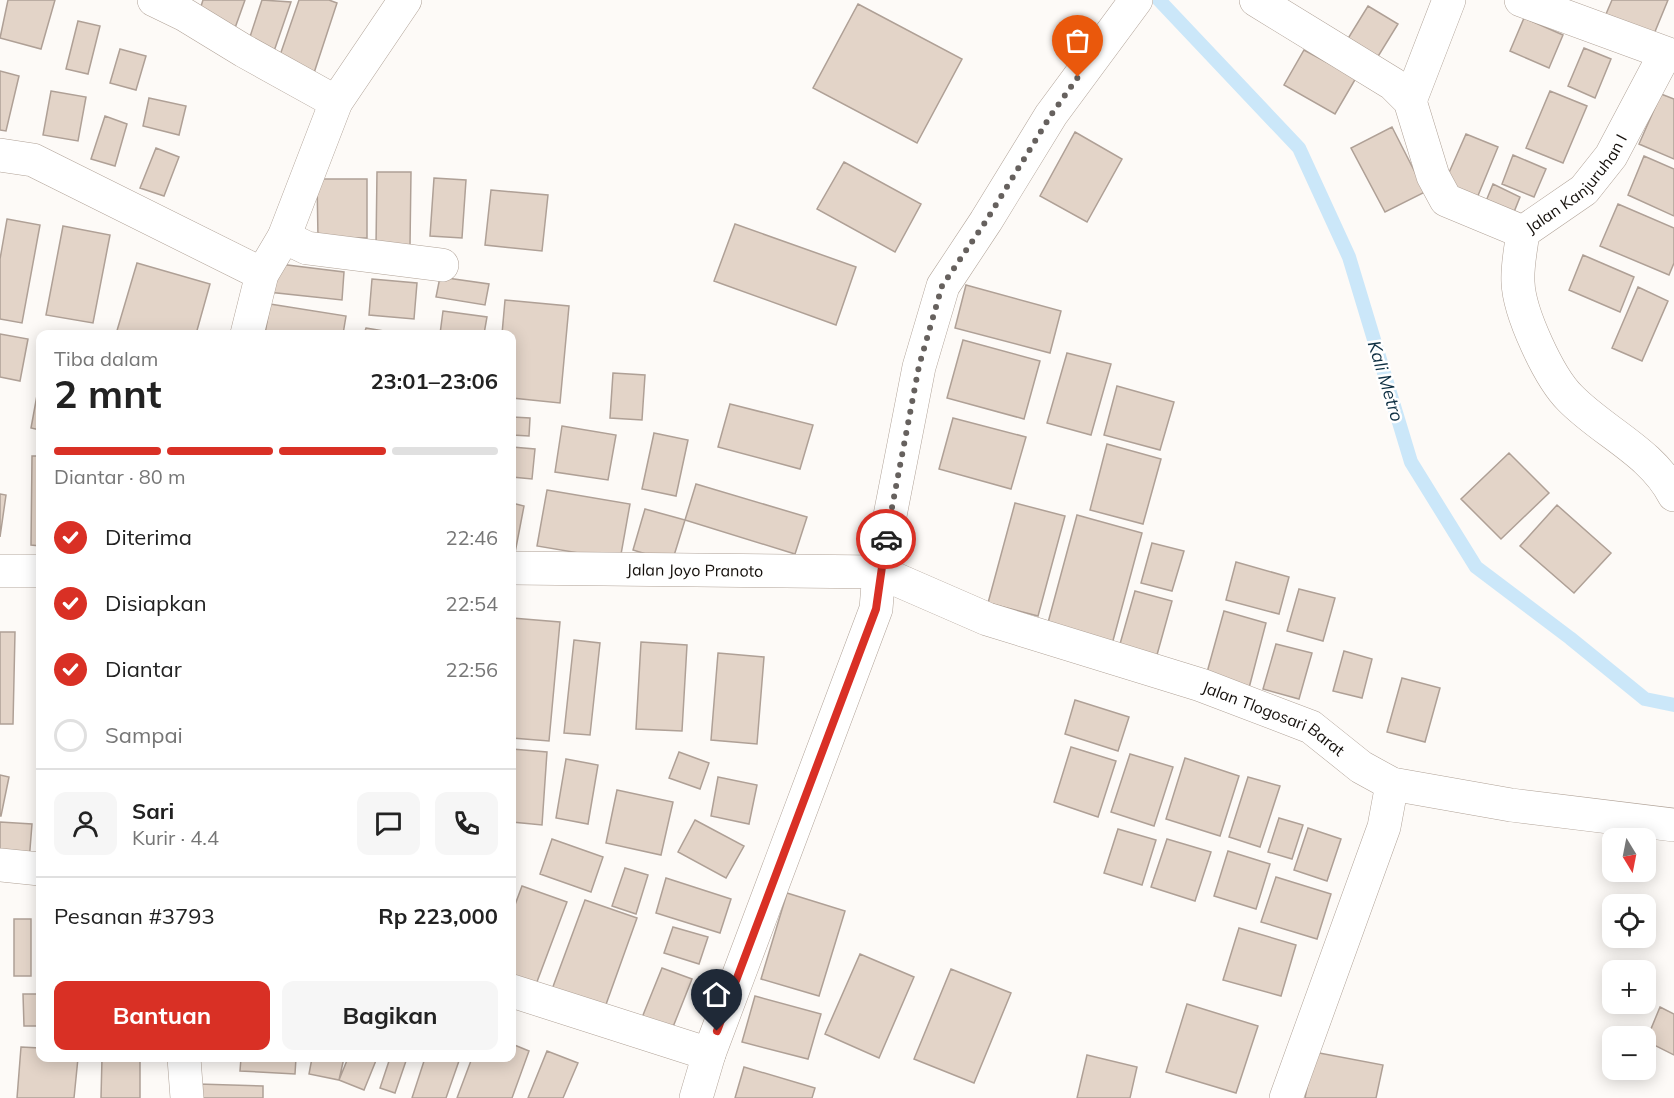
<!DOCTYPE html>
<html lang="id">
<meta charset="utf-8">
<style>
body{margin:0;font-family:Mulish,sans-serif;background:#f6f6f6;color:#222;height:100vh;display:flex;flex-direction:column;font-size:22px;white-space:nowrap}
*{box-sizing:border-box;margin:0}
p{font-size:20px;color:#767676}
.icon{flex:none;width:33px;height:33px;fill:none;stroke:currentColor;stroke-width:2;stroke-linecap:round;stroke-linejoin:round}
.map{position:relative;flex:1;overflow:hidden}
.sheet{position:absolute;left:36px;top:330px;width:480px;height:732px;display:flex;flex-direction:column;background:#fff;border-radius:12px;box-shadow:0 3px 15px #0003}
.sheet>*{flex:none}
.needle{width:39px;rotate:170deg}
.fabs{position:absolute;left:1602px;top:828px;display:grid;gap:12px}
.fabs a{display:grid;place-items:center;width:54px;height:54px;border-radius:12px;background:#fff;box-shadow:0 3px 15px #0003;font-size:30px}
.pin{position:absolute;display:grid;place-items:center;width:51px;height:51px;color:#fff;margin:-62px -26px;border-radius:50% 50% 50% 0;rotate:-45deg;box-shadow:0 0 6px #0007}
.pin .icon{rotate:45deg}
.courier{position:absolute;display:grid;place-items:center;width:60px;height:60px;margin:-30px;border:4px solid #d93025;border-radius:50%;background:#fff;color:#222;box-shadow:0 2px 8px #0007}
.headline em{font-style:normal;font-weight:700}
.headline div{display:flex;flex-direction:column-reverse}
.headline{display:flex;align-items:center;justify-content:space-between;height:102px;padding:0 18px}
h1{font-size:39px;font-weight:700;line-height:45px}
.bar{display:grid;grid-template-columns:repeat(4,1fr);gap:9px 6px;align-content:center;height:72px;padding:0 18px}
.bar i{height:8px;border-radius:4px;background:#e0e0e0}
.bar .active{background:#d93025}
.bar p{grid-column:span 4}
.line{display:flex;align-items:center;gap:15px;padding:0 18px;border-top:2px solid #e0e0e0}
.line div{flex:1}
.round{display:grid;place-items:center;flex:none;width:63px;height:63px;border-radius:12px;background:#f6f6f6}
ol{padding:0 18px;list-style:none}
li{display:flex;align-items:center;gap:18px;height:66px}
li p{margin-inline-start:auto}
li .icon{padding:6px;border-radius:50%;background:#d93025;color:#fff;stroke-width:4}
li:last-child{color:#767676}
li i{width:33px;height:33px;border:3px solid #e0e0e0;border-radius:50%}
.cta{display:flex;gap:12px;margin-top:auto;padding:12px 18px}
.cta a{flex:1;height:69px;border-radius:12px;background:#d93025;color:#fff;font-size:24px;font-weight:700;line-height:69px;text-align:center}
.cta a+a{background:#f6f6f6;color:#222}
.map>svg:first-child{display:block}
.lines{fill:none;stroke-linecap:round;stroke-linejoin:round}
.stream{stroke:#cbe7f9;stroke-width:14}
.building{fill:#e3d4c8;stroke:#afa096;stroke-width:1.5}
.street-casing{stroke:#b0a297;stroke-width:34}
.street{stroke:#fff;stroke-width:33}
.done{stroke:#66615e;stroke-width:6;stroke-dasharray:0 10.8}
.route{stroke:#d93025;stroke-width:8}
.labels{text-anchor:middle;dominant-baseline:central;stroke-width:5;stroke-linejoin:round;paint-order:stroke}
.street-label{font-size:16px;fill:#140f0b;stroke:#fff}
.water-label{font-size:18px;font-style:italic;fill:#0e2f42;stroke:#fff}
</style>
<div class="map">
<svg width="1674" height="1098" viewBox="0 0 1674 1098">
<rect width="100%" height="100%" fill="#fdfaf7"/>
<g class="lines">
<!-- stream -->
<path class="stream" d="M1159 0 1299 148 1349 257 1411 462 1476 567 1570 638 1645 699 1674 705"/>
</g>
<!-- building -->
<path class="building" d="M8 0H55L41 49 0 38Z
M203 0H245L235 28 198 16Z
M262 0 291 2 272 57 246 49Z
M299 0H329L337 3 313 76 277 64Z
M1612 0H1668L1654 34 1606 14Z
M858 4 962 59 917 143 813 88Z
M1368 6 1398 24 1374 63 1344 45Z
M1524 18 1563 35 1549 68 1510 51Z
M78 21 100 26 88 74 66 69Z
M1584 48 1611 59 1595 98 1568 86Z
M120 49 146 56 136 90 110 83Z
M1304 50 1356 78 1335 114 1284 85Z
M0 71 19 76 6 131 0 130Z
M51 91 86 97 78 141 43 135Z
M1550 91 1587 106 1563 163 1526 148Z
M1661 94 1674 99V159L1639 144Z
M149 98 186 106 179 135 143 126Z
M105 116 127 124 115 166 91 159Z
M1392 127 1425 192 1385 212 1351 148Z
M1075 132 1122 159 1087 222 1040 196Z
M1466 134 1498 147 1477 198 1444 184Z
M156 148 179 157 164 196 140 188Z
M1513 155 1546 169 1534 197 1502 184Z
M1644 156 1674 169V216L1628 195Z
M844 162 921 204 895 252 817 209Z
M377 172H411L410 246H376Z
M434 178 466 180 462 238 430 236Z
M317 179H367V238H318Z
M1493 184 1520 197 1512 217 1484 206Z
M491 190 548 195 542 251 485 245Z
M1618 204 1674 228V263L1669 275 1600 246Z
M7 219 40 225 22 323 0 319V259Z
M735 224 856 267 836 325 714 281Z
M63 226 110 235 93 323 46 315Z
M1583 255 1634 277 1620 312 1569 290Z
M137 263 210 284 196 334H116Z
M271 263 344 272 342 300 268 292Z
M440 277 489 284 485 305 436 297Z
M372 279 417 283 414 319 369 315Z
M966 285 1061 311 1050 353 955 328Z
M1638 287 1668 301 1642 361 1612 348Z
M505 300 569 306 560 403 512 398V334H502Z
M270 304 346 316 343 334H265Z
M443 311 487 317 484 334H440Z
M366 328 402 334H364Z
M0 334 28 339 20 381 0 377Z
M963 340 1040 361 1024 419 947 398Z
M1067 353 1111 364 1091 435 1047 423Z
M613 373 645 375 642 420 610 418Z
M40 379V430L31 428Z
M1117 386 1174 402 1160 450 1104 435Z
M730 404 813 425 800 469 718 447Z
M512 417 530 418 529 436 512 435Z
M953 418 1026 437 1011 489 939 469Z
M562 426 616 435 608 480 555 472Z
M654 433 688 440 676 496 642 489Z
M1107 444 1161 459 1143 524 1090 510Z
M512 447 535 449 532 479 512 477Z
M1509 453 1549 493 1501 539 1461 499Z
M32 456H40V546L31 545Z
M696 484 807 517 795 554 685 520Z
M547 490 630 504 620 560 537 546Z
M0 494 6 495 0 537Z
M512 503 524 506 515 553H512Z
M1015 503 1065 516 1038 616 988 603Z
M1557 505 1611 553 1574 593 1520 546Z
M645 509 685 520 672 562 633 550Z
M1077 515 1142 533 1111 648 1046 630Z
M1152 543 1184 551 1172 591 1141 583Z
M1236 562 1289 577 1279 614 1226 600Z
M1299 589 1335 598 1323 641 1287 631Z
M1135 591 1172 601 1155 662 1118 651Z
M1224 611 1266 623 1249 688 1206 676Z
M512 618 560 622 549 741 512 738Z
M0 632H15L13 724H0Z
M574 640 600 643 590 735 564 733Z
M641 642 687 645 682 731 636 729Z
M1276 644 1312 653 1299 699 1263 689Z
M1344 651 1372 659 1362 698 1333 691Z
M718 653 764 657 757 744 711 740Z
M1402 678 1440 688 1425 742 1387 732Z
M1075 700 1129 717 1118 751 1065 734Z
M1071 747 1116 761 1098 817 1054 802Z
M512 749 547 752 542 825 512 822Z
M679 752 709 763 700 789 669 778Z
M1130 754 1173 767 1154 826 1111 812Z
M1185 758 1239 776 1220 836 1166 819Z
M566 759 598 765 588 824 556 818Z
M0 775 9 777 1 816H0Z
M718 777 757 785 749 824 711 816Z
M1248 777 1280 786 1260 847 1229 837Z
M617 790 673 802 661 855 606 843Z
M1279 818 1303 825 1292 859 1268 852Z
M695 820 744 846 726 878 678 852Z
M0 822 32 824 29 862 0 860Z
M1308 828 1341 839 1327 881 1294 870Z
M1118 829 1156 840 1142 885 1104 873Z
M552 839 603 857 591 892 540 874Z
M1167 839 1211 852 1195 901 1151 887Z
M1228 851 1270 864 1256 909 1214 896Z
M625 868 648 875 636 914 612 906Z
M1276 877 1331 894 1317 939 1261 922Z
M666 878 731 899 720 933 656 913Z
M522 886 567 902 532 995 512 988V913Z
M787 893 845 911 819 996 761 979Z
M585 900 637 918 604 1010 551 992Z
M14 919H31V976H14Z
M673 927 708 937 699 964 664 953Z
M1239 928 1296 945 1281 996 1223 980Z
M860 954 914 977 879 1058 825 1034Z
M662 968 692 979 669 1037 639 1025Z
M951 969 1011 993 974 1083 914 1059Z
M23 994H40V1026H24Z
M755 996 821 1014 808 1059 742 1042Z
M1187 1004 1258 1026 1236 1093 1166 1072Z
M1660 1007 1674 1014V1055L1646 1041Z
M512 1044 529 1051 512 1098H457L472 1058H512Z
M21 1047 40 1048V1058H78L74 1098H17Z
M547 1051 578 1063 563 1098H528Z
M1314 1052 1383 1065 1376 1098H1305Z
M1087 1055 1137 1067 1130 1098H1077Z
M102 1058H140V1098H101Z
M241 1058H296L295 1074 240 1071Z
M312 1058H344L339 1080 309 1074Z
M348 1058H377L364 1090 339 1080Z
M390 1058H407L395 1093 380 1088Z
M425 1058H460L446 1098H412Z
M744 1067 815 1088 812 1098H735Z
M198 1084 263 1086V1098H197Z"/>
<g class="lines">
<!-- street casing -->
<g class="street-casing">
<g id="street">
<path d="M154 0 185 15 244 51 336 102"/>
<path id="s1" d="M1256 0 1393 84 1410 101 1433 176 1446 200 1523 232 1584 190 1611 156 1665 54"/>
<path d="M1521 0 1674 56"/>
<path d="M1410 101 1449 0"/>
<path d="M0 155 33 160 262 274"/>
<path d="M1523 232C1521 248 1517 266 1518 282 1519 313 1549 377 1570 398 1603 432 1652 452 1674 495"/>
<path d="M284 237 307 248 442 265"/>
<path d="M247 334 262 274 284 237 336 102 405 0"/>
<path id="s2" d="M512 568 879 572 987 619 1201 685 1311 727 1361 767 1392 784 1511 805 1674 825"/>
<path d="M0 571H40"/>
<path d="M0 865 40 869"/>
<path d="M512 991 709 1054"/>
<path d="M184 1058 187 1098"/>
<path d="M696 1098 709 1054 876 609 879 572 919 367 943 286 986 221 1051 115 1136 0"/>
<path d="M1286 1098 1384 827 1392 784"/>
</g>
</g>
<!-- street -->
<use href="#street" class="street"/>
</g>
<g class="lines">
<!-- done -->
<path class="done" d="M886 539 919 366 942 286 986 221 1051 115 1078 77"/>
<!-- route -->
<path class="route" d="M717 1031 876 609 886 539"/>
</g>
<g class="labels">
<!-- street labels -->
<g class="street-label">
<text stroke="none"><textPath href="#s1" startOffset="447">Jalan Kanjuruhan I</textPath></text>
<text stroke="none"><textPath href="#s2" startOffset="183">Jalan Joyo Pranoto</textPath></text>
<text stroke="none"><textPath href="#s2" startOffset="789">Jalan Tlogosari Barat</textPath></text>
</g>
<!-- water labels -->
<g class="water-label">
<text transform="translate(1386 381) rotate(73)">Kali Metro</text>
</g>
</g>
</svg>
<div class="fabs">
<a><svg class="needle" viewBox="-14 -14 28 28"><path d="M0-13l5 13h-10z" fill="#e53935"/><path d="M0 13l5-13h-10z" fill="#767676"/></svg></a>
<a><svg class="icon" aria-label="locate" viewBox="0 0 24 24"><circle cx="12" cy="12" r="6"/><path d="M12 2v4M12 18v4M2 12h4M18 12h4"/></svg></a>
<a>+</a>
<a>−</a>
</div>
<div class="pin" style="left:1078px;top:77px;background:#ea580c"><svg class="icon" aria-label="bag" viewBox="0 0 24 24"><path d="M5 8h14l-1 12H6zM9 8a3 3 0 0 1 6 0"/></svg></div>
<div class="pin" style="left:717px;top:1031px;background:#1f2937"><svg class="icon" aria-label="home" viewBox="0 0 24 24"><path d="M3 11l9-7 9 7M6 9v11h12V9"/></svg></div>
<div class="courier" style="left:886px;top:539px"><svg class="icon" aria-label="car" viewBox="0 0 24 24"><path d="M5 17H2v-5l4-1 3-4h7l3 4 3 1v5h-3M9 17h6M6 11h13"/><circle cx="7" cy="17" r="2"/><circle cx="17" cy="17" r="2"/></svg></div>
<section class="sheet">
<div class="headline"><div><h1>2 mnt</h1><p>Tiba dalam</p></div><em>23:01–23:06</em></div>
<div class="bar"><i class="active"></i><i class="active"></i><i class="active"></i><i></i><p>Diantar · 80 m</p></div>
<ol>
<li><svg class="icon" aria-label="check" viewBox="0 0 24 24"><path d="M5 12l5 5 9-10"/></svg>Diterima<p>22:46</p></li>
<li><svg class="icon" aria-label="check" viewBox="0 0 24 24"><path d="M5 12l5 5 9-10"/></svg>Disiapkan<p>22:54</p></li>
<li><svg class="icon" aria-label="check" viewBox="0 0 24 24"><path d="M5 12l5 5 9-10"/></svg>Diantar<p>22:56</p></li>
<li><i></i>Sampai</li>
</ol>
<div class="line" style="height:108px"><a class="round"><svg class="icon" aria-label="person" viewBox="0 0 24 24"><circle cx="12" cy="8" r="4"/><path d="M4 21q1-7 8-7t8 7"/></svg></a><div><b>Sari</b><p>Kurir · 4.4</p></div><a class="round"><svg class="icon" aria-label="chat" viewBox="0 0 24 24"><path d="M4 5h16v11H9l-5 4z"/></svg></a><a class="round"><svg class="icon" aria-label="phone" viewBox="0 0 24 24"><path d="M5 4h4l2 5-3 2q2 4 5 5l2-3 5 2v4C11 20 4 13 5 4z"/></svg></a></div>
<div class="line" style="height:78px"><div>Pesanan #3793</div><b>Rp 223,000</b></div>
<div class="cta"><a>Bantuan</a><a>Bagikan</a></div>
</section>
</div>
